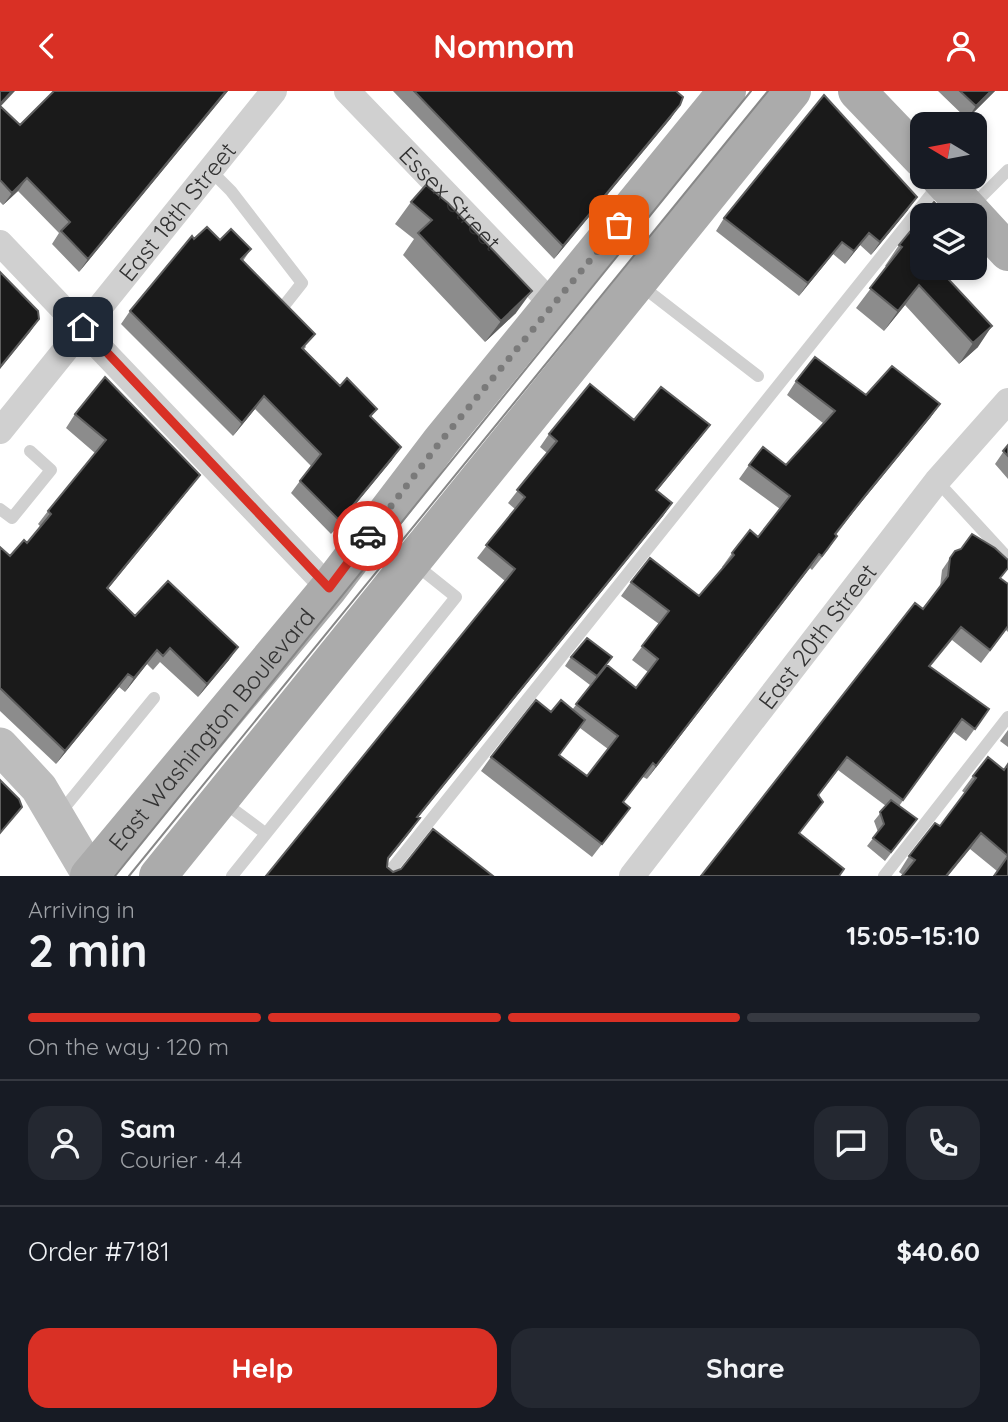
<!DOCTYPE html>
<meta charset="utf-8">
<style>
body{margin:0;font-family:Quicksand,sans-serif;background:#242831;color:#f1f3f6;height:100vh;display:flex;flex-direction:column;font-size:26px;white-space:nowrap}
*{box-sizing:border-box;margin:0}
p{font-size:23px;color:#9ea1a6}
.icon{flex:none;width:38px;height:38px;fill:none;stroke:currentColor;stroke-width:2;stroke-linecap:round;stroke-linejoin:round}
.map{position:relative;height:785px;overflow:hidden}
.panel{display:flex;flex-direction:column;background:#171b24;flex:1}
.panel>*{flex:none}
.needle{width:46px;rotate:280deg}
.fabs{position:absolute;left:910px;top:21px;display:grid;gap:14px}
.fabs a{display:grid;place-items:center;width:77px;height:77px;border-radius:14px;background:#171b24;box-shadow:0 4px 10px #0003;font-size:35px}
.pin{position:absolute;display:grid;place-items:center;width:60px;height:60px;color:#fff;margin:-30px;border-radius:14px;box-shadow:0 4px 10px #0006}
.courier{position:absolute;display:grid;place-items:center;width:70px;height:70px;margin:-35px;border:5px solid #d93025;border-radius:50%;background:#fff;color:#222;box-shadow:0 2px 9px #0007}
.overview em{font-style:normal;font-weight:700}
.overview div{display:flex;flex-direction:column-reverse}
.overview{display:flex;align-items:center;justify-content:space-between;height:119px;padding:0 28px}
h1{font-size:46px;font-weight:700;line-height:52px}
.bar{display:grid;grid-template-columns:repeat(4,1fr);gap:10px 7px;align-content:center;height:84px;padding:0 28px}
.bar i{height:9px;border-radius:5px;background:#363941}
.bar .selected{background:#d93025}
.bar p{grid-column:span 4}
.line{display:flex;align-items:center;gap:18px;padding:0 28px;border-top:2px solid #363941}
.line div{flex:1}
.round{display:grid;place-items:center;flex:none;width:74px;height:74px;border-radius:21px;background:#242831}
.cta{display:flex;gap:14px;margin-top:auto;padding:14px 28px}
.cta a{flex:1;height:80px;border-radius:21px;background:#d93025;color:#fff;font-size:28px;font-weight:700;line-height:80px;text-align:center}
.cta a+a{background:#242831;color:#f1f3f6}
header{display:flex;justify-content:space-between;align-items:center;height:91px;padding:0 28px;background:#d93025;color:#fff;font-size:32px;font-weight:700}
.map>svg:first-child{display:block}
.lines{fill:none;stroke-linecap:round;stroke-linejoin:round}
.lane{stroke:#d0d0d0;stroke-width:12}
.street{stroke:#d0d0d0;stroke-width:26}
.secondary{stroke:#bdbdbd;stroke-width:37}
.primary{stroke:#ababab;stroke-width:38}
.tram{stroke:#888;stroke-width:2}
.wall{fill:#8c8c8c;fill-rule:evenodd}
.shaded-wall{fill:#5f5f5f}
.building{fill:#1a1a1a;stroke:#5f5f5f;stroke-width:2}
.done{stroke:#7a7a7a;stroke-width:7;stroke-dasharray:0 12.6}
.route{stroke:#d93025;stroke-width:9}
.labels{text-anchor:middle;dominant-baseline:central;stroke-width:7;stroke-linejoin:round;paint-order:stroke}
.street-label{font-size:24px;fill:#333;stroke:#fff}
</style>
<header><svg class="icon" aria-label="back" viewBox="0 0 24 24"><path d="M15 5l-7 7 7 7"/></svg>Nomnom<svg class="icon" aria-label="person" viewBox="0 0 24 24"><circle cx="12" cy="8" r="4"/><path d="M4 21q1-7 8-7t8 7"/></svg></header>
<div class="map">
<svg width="1008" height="785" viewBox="0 0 1008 785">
<rect width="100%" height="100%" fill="#fff"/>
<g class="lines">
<!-- lane -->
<path class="lane" d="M210 79 231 100 302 192 283 216
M972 115 1008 79
M639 193 758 285
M937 390 1008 467
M0 418 12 427 51 379 30 360
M222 710 265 742
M60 722 154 607
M232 785 456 506 416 474
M386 785 940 92
M884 785 1008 626"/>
<!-- street -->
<g class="street">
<path id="s1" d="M347 0 554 215"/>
<path d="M0 152 329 497"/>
<path id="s2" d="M0 340 274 0"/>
<path id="s3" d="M632 785 937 390 1008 310"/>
</g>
<!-- secondary -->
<path class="secondary" d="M0 655 39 697 91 785"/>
<!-- primary -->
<g class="primary">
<path d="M857 0 922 68"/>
<path d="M939 86 1008 161"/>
<path id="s4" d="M89 785 329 497 441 350 727 0"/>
<path d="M158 785 792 0"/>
</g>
<!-- tram -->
<path class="tram" d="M115 785 751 0
M129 785 768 0"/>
</g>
<!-- wall -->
<path class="wall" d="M0 0 1 15 20 34 54 0H228L79 181 52 153 59 142 18 100 3 114 0 111Z
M393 0H676L671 27 554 168Z
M938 0H995L967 28Z
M426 94 516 222 485 251 403 164 414 148 395 133 411 111Z
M908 119 871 164 860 154 845 173 833 163 799 205 716 140 724 127Z
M194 148 220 149 251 158 243 170 306 256 304 258 340 295 377 318 371 326 392 369 331 443 291 402 311 375 255 318 233 345 121 233 130 220Z
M899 154 922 177 978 256 959 273 905 214 884 240 856 217 887 176 885 175Z
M796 290 866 304 940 313 930 327 854 420 836 444 837 445 828 459 812 479 810 477 647 688 643 686 623 711 630 717 592 766 481 680 491 666 551 621 572 619 607 574 636 597 648 581 632 569 659 533 621 505 631 491 699 505 723 477 722 476 732 462 758 446 780 418 739 388 749 374H786L823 332 787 304ZM580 637 608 658 587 685 559 664Z
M75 323 190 397 108 498 135 525 229 569 198 606 160 571 153 579 147 573 125 601 119 596 56 673 0 620V456L10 465 27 452 41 436 38 433 48 420 95 362 66 337Z
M634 329 701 346 657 400 672 412 663 425 418 726 411 740 388 769 387 776 393 781 266 785 505 490 477 467 515 418 508 412 547 362 540 356 549 343Z
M1008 354V388L995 373Z
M955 460 1000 487 1008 493V541L1006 539 981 572 952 549 930 576 989 618 966 650 954 641 899 715 917 728 885 770 867 755 878 741 874 730 886 715 838 679 819 704 823 711 799 743 701 785 940 496 942 479Z
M571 566 605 575 590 594 565 575Z
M1008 639V656L1000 650Z
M1008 673V785L997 780 970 758 903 784 899 781 909 765 940 735 965 702 962 700 973 685 1004 679Z"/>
<!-- shaded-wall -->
<path class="shaded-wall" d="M12 0H15L0 16V13Z
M226 0H228L79 181 88 168Z
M991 0H995L967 28 976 15Z
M680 14 671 27 554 168 563 155Z
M27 87 18 100 3 114 12 102Z
M917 106 908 119 871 164 880 151Z
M869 142 860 154 845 173 854 160Z
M842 151 833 163 799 205 808 192Z
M919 194 905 214 884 240 898 220Z
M532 200 516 222 485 251 501 230Z
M39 228 30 241 0 278V276Z
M992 235 978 256 959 273 973 252Z
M264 305 255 318 233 345 242 332Z
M940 313 930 327 854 420 825 457 864 406Z
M710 334 701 346 647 412 656 399Z
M401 356 392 369 331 443 340 430Z
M200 384 190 397 97 511 107 497Z
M672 412 663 425 408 739 417 726Z
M819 463 810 477 647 688 656 675Z
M238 556 229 569 198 606 207 593Z
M157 559 147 573 125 601 134 587Z
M128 583 119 596 56 673 65 660Z
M420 727 411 740 379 780 388 767Z
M981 742 970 758 948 785H946Z"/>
<!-- building -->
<path class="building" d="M0 0H12L0 13Z
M54 0H226L88 168 61 140 70 131 27 87 12 102 0 89V15L20 34Z
M414 0H676L683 6 680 14 563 155Z
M960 0H991L976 15Z
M824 4 917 106 880 151 869 142 854 160 842 151 808 192 724 127Z
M426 94 448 112 532 200 501 230 418 142 432 129 411 111Z
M934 111 946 124H923Z
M922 126V177H938L992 235 973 252 919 194 898 220 870 197 902 156 899 154Z
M207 136 220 149 231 138 251 158 241 168 315 243 302 257 340 295 347 287 377 318 370 325 401 356 340 430 300 390 321 363 264 305 242 332 130 220 192 145 194 148Z
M0 181 38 220 39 228 0 276Z
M815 266 866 304 892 275 940 313 864 406 835 443 837 445 822 465 819 463 656 675 653 672 623 711 630 717 602 753 491 666 536 609 551 621 561 609 585 629 559 664 587 685 618 645 576 613 607 574 636 597 658 568 642 555 669 520 631 491 650 467 699 505 734 464 732 462 750 439 758 446 790 405 749 374 763 356 786 374 835 320 796 290Z
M105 286 200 384 107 497 135 525 168 490 238 556 207 593 170 557 163 565 157 559 134 587 128 583 65 660 0 597V456L10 465 24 449 27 452 51 423 48 420 106 349 75 323Z
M590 293 634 329 661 296 710 334 656 399 672 412 417 726 420 727 388 767 387 776 393 781 401 778 433 738 493 785H266L515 478 486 454 525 406 517 399 557 350 549 343Z
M1008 354V365L1003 360Z
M972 443 995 457 1008 469V477L1000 487 1008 493V535L990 559 961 536 929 575 989 618 975 638 962 628 903 709 847 666 818 704 823 711 799 742 844 778 839 785H701L915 512 923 518 948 485 950 467 955 460 961 458Z
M587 547 612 566 597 585 571 566Z
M988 666 1004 679 1008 673V785H994L1008 765 981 742 946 785H902L915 769 909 765 935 732 940 735 976 687 973 685Z
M0 689 19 708 22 716 0 742Z
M891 709 917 728 891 761 873 747 884 733 880 721Z"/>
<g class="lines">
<!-- done -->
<path class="done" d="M368 445 441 350 619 134"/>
<!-- route -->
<path class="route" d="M83 236 329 497 368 445"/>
</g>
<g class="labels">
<!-- street labels -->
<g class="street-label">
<text stroke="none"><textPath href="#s1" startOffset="149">Essex Street</textPath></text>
<text stroke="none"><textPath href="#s2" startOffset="282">East 18th Street</textPath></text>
<text stroke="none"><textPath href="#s3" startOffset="303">East 20th Street</textPath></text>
<text stroke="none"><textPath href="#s4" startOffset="191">East Washington Boulevard</textPath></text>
</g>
</g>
</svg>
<div class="fabs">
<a><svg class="needle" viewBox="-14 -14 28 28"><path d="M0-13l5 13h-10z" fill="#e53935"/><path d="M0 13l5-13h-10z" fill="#9ea1a6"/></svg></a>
<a><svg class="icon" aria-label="layers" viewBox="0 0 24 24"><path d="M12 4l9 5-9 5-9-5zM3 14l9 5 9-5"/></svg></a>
</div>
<div class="pin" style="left:619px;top:134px;background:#ea580c"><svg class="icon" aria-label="bag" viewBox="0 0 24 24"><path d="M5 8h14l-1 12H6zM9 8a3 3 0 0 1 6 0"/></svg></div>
<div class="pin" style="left:83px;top:236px;background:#1f2937"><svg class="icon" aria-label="home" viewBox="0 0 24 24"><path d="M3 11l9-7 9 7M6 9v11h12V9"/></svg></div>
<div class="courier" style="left:368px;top:445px"><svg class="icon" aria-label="car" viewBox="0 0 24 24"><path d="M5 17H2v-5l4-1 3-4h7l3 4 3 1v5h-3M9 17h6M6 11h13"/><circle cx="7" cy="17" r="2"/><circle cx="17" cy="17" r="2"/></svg></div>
</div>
<section class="panel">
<div class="overview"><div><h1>2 min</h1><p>Arriving in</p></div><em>15:05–15:10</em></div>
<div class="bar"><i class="selected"></i><i class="selected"></i><i class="selected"></i><i></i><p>On the way · 120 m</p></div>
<div class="line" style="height:126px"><a class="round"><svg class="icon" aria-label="person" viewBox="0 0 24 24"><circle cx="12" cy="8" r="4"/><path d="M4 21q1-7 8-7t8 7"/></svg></a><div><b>Sam</b><p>Courier · 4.4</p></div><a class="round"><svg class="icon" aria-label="chat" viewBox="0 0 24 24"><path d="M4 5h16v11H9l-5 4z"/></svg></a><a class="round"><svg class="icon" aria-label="phone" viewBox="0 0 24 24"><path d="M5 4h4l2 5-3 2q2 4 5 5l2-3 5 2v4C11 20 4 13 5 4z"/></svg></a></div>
<div class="line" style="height:91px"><div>Order #7181</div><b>$40.60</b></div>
<div class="cta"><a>Help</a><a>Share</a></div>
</section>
